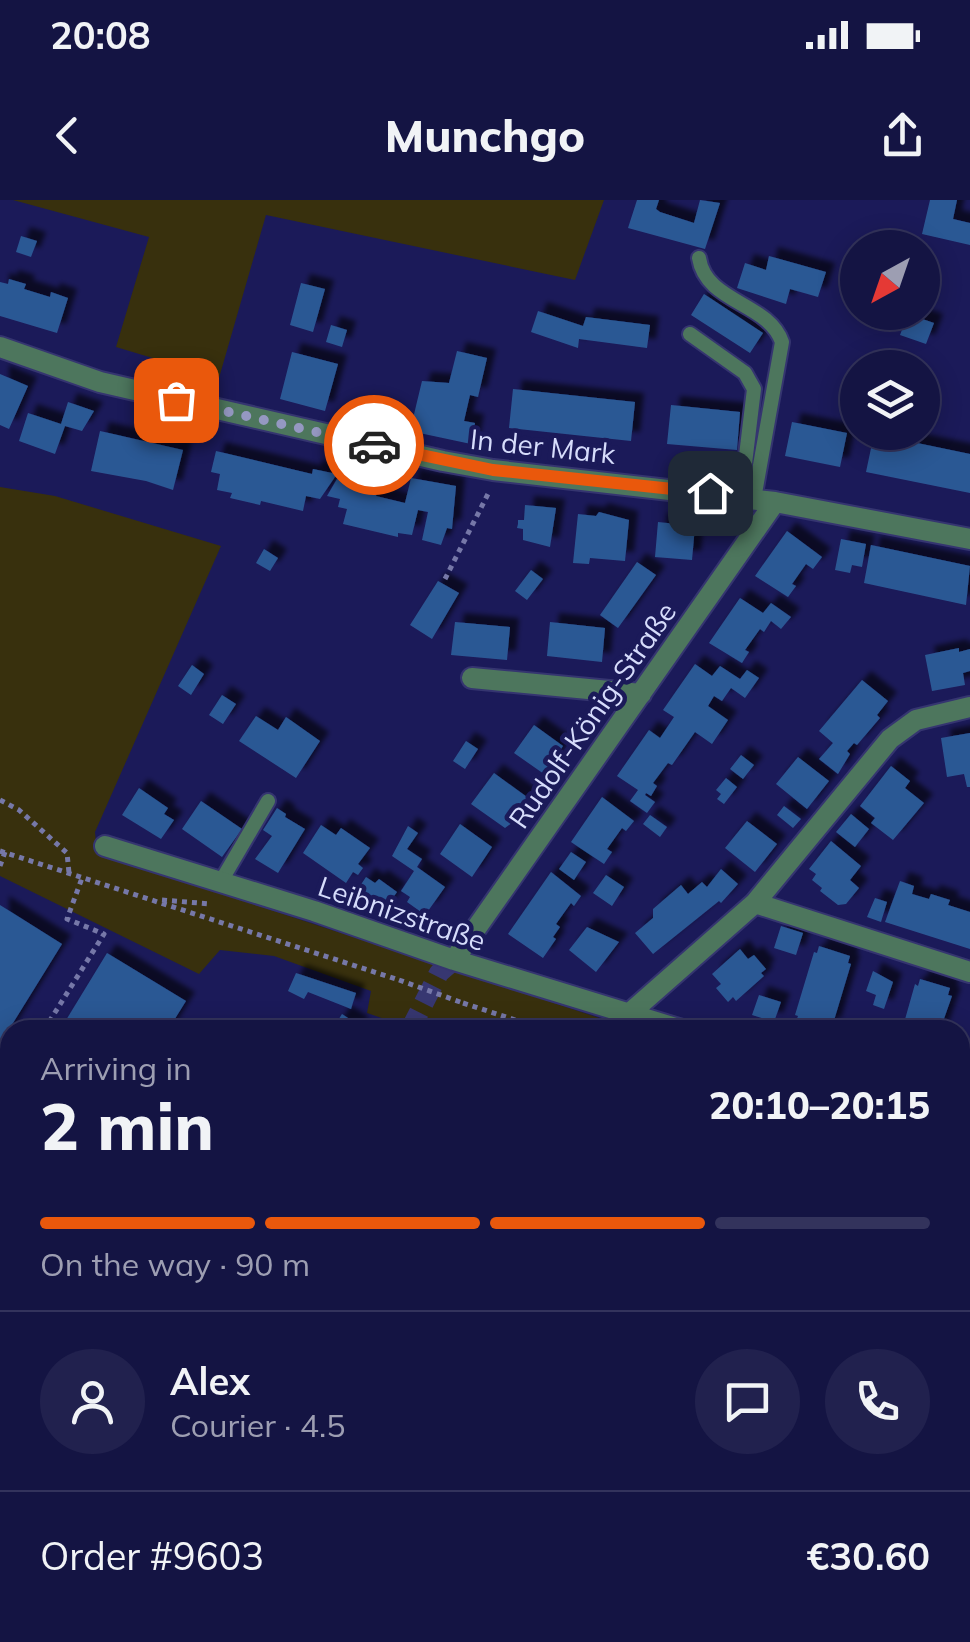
<!DOCTYPE html>
<meta charset="utf-8">
<style>
body{margin:0;font-family:Mulish,sans-serif;background:#21214e;color:#f1f3f6;height:100vh;display:flex;flex-direction:column;font-size:38px;white-space:nowrap}
*{box-sizing:border-box;margin:0}
p{font-size:32px;color:#9d9eb2}
.icon{flex:none;width:55px;height:55px;fill:none;stroke:currentColor;stroke-width:2;stroke-linecap:round;stroke-linejoin:round}
.map{position:relative;flex:1;overflow:hidden}
.panel{position:absolute;left:0px;top:820px;width:970px;height:622px;display:flex;flex-direction:column;background:#141443;border-radius:30px 30px 0 0;box-shadow:0 5px 25px #0003,0 0 0 2px #33335c}
.panel>*{flex:none}
.needle{width:65px;rotate:220deg}
.fabs{position:absolute;left:840px;top:30px;display:grid;gap:20px}
.fabs a{display:grid;place-items:center;width:100px;height:100px;border-radius:50%;background:#141443;box-shadow:0 5px 25px #0003,0 0 0 2px #33335c;font-size:50px}
.pin{position:absolute;display:grid;place-items:center;width:85px;height:85px;color:#fff;margin:-42px;border-radius:20px;box-shadow:0 5px 15px #0006}
.courier{position:absolute;display:grid;place-items:center;width:100px;height:100px;margin:-50px;border:8px solid #ea580c;border-radius:50%;background:#fff;color:#222;box-shadow:0 2px 12px #0007}
.summary em{font-style:normal;font-weight:800}
.summary div{display:flex;flex-direction:column-reverse}
.summary{display:flex;align-items:center;justify-content:space-between;height:170px;padding:0 40px}
h1{font-size:65px;font-weight:800;line-height:75px}
.bar{display:grid;grid-template-columns:repeat(4,1fr);gap:15px 10px;align-content:center;height:120px;padding:0 40px}
.bar i{height:12px;border-radius:8px;background:#33335c}
.bar .on{background:#ea580c}
.bar p{grid-column:span 4}
.line{display:flex;align-items:center;gap:25px;padding:0 40px;border-top:2px solid #33335c}
.line div{flex:1}
.round{display:grid;place-items:center;flex:none;width:105px;height:105px;border-radius:52px;background:#21214e}
.status{display:flex;justify-content:space-between;align-items:center;height:70px;padding:0 50px;background:#141443;direction:ltr}
.status svg{height:28px;fill:currentColor}
header{display:flex;justify-content:space-between;align-items:center;height:130px;padding:0 40px;background:#141443;font-size:45px;font-weight:800}
.map>svg:first-child{display:block}
.built{fill:#222268}
.green{fill:#38300d}
.building{fill:#2c5894;filter:url(#shadow)}
.lines{fill:none;stroke-linecap:round;stroke-linejoin:round}
.minor-tunnel{stroke:#373771;stroke-width:20;stroke-dasharray:20 10;stroke-linecap:butt}
.service-casing{stroke:#353570;stroke-width:18}
.minor-casing{stroke:#353570;stroke-width:24}
.tertiary-casing{stroke:#353570;stroke-width:24}
.path{stroke:#7678a8;stroke-width:5;stroke-dasharray:5 5;stroke-linecap:butt}
.service{stroke:#4d765d;stroke-width:14}
.minor{stroke:#4d765d;stroke-width:20}
.tertiary{stroke:#4d765d;stroke-width:20}
.path-bridge{stroke:#7678a8;stroke-width:5;stroke-dasharray:5 5;stroke-linecap:butt}
.done{stroke:#9598c2;stroke-width:10;stroke-dasharray:0 18}
.route{stroke:#ea580c;stroke-width:12}
.labels{text-anchor:middle;dominant-baseline:central;stroke-width:9;stroke-linejoin:round;paint-order:stroke}
.street-label{font-size:28px;fill:#d6dcfb;stroke:#1b1a59}
</style>
<div class="status"><b>20:08</b><svg viewBox="0 0 49 12"><path d="M0 12V9h3v3zM5 12V6h3v6zM10 12V3h3v9zM15 12V0h3v12zM26 1h20v11H26zM47 4h2v5h-2z"/></svg></div>
<header><svg class="icon" aria-label="back" viewBox="0 0 24 24"><path d="M15 5l-7 7 7 7"/></svg>Munchgo<svg class="icon" aria-label="share" viewBox="0 0 24 24"><path d="M12 15V3M7 8l5-5 5 5M5 13v7h14v-7"/></svg></header>
<div class="map">
<svg width="970" height="1442" viewBox="0 0 970 1442">
<defs>
<filter id="shadow"><feDropShadow dx="9" dy="-9" stdDeviation="2.5" flood-color="#0009"/></filter>
</defs>
<rect width="100%" height="100%" fill="#1b1a59"/>
<!-- built -->
<path class="built" d="M960 1005 970 1008V1236L960 1233Z"/>
<!-- green -->
<path class="green" d="M13 0H604L575 80 266 15 219 178 116 147 149 37Z
M0 287 55 296 221 346 95 632 97 653 636 830H417L367 813 371 791 274 756 220 750 199 774 0 676Z
M10 1025V1128L0 1144V1046L5 1042 0 1032Z"/>
<!-- building -->
<path class="building" d="M637 0H659L656 9 660 12 694 23 700 0 720 3 705 49 628 28Z
M930 0H957L953 19 970 23V45L922 34Z
M21 36 37 41 31 57 16 52Z
M769 56 826 72 818 97 790 89 786 104 737 88 745 63 766 70Z
M9 79 26 84 24 89 50 97 51 92 68 98 57 133 0 116V82L8 84Z
M301 83 325 89 313 132 290 125Z
M704 94 763 133 750 153 691 115Z
M538 111 583 126 586 117 650 125 647 148 579 139 578 148 531 132Z
M908 114 934 123 926 144 900 135Z
M331 125 347 130 342 147 326 142Z
M457 151 487 158 478 197 470 195 464 221 475 223 471 244 410 231 422 181 449 183Z
M292 152 338 164 325 211 280 199Z
M0 174 28 186 9 229 0 225Z
M513 189 635 202 631 241 509 228Z
M68 202 94 211 82 231 65 226 55 254 19 241 28 213 61 224Z
M671 205 740 212 737 250 667 244Z
M792 222 847 233 840 267 785 256Z
M100 231 183 250 173 290 146 281 91 271Z
M874 234 970 254V293L866 272Z
M216 251 312 274 313 269 337 274 320 299 306 296 303 311 261 301 260 305 230 298 232 293 217 290 220 274 211 272Z
M411 278 456 286 452 329 447 328 441 345 422 340 428 312 418 310 412 335 398 333V337L343 324 347 309 338 307 340 299 327 296 337 279 378 288 376 296 405 303Z
M525 305 556 308 550 347 523 340V329L517 328 518 324V320H524Z
M599 312 629 320 625 361 590 358 589 364 573 363 578 314 596 316Z
M658 322 695 326 692 360 655 357Z
M787 331 822 357 813 369 806 364 792 384 796 386 788 397 755 376Z
M841 339 866 344 862 367 852 365 850 373 835 370Z
M871 345 970 366 966 405 864 383Z
M264 349 278 358 270 371 256 363Z
M637 362 656 375 618 428 600 415Z
M531 370 543 379 527 400 515 391Z
M438 381 459 393 432 439 410 425Z
M740 398 763 413 771 403 791 417 781 429 771 421 764 432 760 429 745 450 749 452 742 463 709 443Z
M455 422 510 427 507 460 451 455Z
M550 422 605 428 602 462 547 456Z
M959 448V452L970 449V471L963 473 965 485 932 491 925 455Z
M695 464 712 476 720 466 740 479 747 470 759 478 745 498 731 488 722 501 714 496 708 506 728 520 712 544 695 532 672 565 668 563 653 583 657 586 651 596 646 593 645 595 655 602 647 613 630 601 638 590 617 576 649 530 660 538 674 517 663 510Z
M192 465 204 474 191 495 178 486Z
M862 480 888 501 877 515 880 518 857 545 854 543 847 551 850 554 838 574 819 559 833 543 819 531Z
M222 495 236 504 223 524 209 515Z
M256 516 278 530 286 517 320 541 296 578 239 541Z
M534 525 563 546 544 574 514 553Z
M970 533V587H967L964 574 947 577 941 538Z
M466 541 478 549 465 569 453 561Z
M741 555 754 565 743 579 730 569Z
M798 557 829 581 807 609 776 584Z
M891 566 910 581 905 588 924 603 893 640 871 623 875 618 860 606Z
M494 573 527 597 515 614 516 620 505 628 471 604Z
M726 578 737 587 724 604 717 599 721 594 716 590Z
M139 588 168 608 164 614 174 620 161 639 122 615Z
M602 597 634 621 626 631 622 628 607 649 612 652 604 664 571 642Z
M201 601 242 629 222 657 182 629Z
M784 606 801 619 793 628 777 615Z
M277 608 286 614 285 617 305 629 278 673 255 659 272 636 263 630Z
M851 614 869 629 855 647 836 632Z
M650 615 667 627 660 637 643 624Z
M747 621 777 644 755 672 725 648Z
M460 624 492 647 472 677 440 654Z
M321 625 336 635 341 628 370 648 358 664 363 668 358 675 353 672 346 683 303 653Z
M408 626 418 633 407 649 422 659 417 667 445 687 428 711 424 708 421 712 407 702 410 697 401 691 414 671 392 656Z
M831 641 861 666 850 680 859 688 846 704 838 705 820 691 822 688 812 680 816 674 809 669Z
M571 652 586 662 574 680 559 669Z
M721 669 738 684 721 703 719 701 653 754 635 733 653 718V709L681 685 688 694 702 682 707 687Z
M551 672 581 696 574 706 571 703 556 724 560 727 553 737 556 739 543 758 508 734Z
M606 675 624 687 612 706 593 693Z
M366 677 375 683 379 679 397 692 385 709 367 696 362 702 354 695Z
M900 681 914 686 912 694 929 699 931 694 950 700 948 705 970 712V749L885 722Z
M875 698 887 702 881 722 867 717Z
M0 705 62 744 0 844Z
M781 726 803 733 796 755 774 748Z
M587 727 619 742 596 772 569 750Z
M819 746 850 756 848 763 851 764 832 827 828 826 827 830 795 824 798 816 795 815 814 752 817 753Z
M740 749 748 759 754 755 766 769 761 773 764 776 736 801 733 797 728 802 716 788 721 784 712 774Z
M107 753 186 801 168 830H60Z
M873 771 893 782 884 809 873 805 876 795 866 791Z
M296 773 356 793 351 809 308 792 304 799 288 791Z
M920 779 950 788 948 795 952 796 940 830H902L915 784 918 786Z
M759 795 781 802 774 822 752 815Z
M342 814 360 826 357 830H332Z
M960 1104 970 1108V1202L961 1230Z
M10 1195V1254L0 1271V1212Z
M960 1250 970 1254V1374L963 1383 960 1381Z
M10 1262V1358L6 1356 1 1373 0 1278Z
M343 1432H440L437 1442H337Z
M620 1432H870L862 1442H613Z
M879 1432H921L914 1442 904 1435 899 1442H892Z"/>
<g class="lines">
<!-- minor-tunnel -->
<path class="minor-tunnel" d="M410 830 439 773 454 760"/>
<!-- service casing -->
<g class="service-casing">
<path id="service" d="M699 58C706 103 768 102 782 142L754 299
M690 134 745 173 754 189 741 297
M220 683 268 601
M0 1011 10 1010
M960 1238 970 1241
M17 1442 19 1432"/>
</g>
<!-- minor casing -->
<g class="minor-casing">
<path id="minor" d="M0 147 100 182 443 261 493 270 775 302 970 339
M472 478 641 494
M105 646 314 711 454 760 682 830
M755 703 970 772
M454 760 775 302
M630 813 755 703 890 539 916 520 970 507
M960 919 970 923
M300 1442 307 1432"/>
</g>
<!-- tertiary casing -->
<g class="tertiary-casing">
<path id="tertiary" d="M0 1418 10 1420
M70 1432 114 1442"/>
</g>
<!-- path -->
<path class="path" d="M445 379 489 292
M0 600 19 610 67 653 69 673
M0 651 399 780
M0 666 5 652
M162 700 211 704
M463 803 546 830
M44 830 104 734 67 719 82 678
M0 877 10 860
M960 976 964 965
M596 1442 603 1432"/>
<!-- service -->
<use href="#service" class="service"/>
<!-- minor -->
<use href="#minor" class="minor"/>
<!-- tertiary -->
<use href="#tertiary" class="tertiary"/>
<!-- path-bridge -->
<path class="path-bridge" d="M399 780 463 803"/>
</g>
<g class="lines">
<!-- done -->
<path class="done" d="M176 200 374 245"/>
<!-- route -->
<path class="route" d="M374 245 493 270 710 293"/>
</g>
<g class="labels">
<!-- street labels -->
<g class="street-label">
<text transform="translate(543 246) rotate(6)">In der Mark</text>
<text transform="translate(592 515) rotate(-55)">Rudolf-König-Straße</text>
<text transform="translate(402 713) rotate(19)">Leibnizstraße</text>
</g>
</g>
</svg>
<div class="fabs">
<a><svg class="needle" viewBox="-14 -14 28 28"><path d="M0-13l5 13h-10z" fill="#e53935"/><path d="M0 13l5-13h-10z" fill="#9d9eb2"/></svg></a>
<a><svg class="icon" aria-label="layers" viewBox="0 0 24 24"><path d="M12 4l9 5-9 5-9-5zM3 14l9 5 9-5"/></svg></a>
</div>
<div class="pin" style="left:176px;top:200px;background:#ea580c"><svg class="icon" aria-label="bag" viewBox="0 0 24 24"><path d="M5 8h14l-1 12H6zM9 8a3 3 0 0 1 6 0"/></svg></div>
<div class="pin" style="left:710px;top:293px;background:#1f2937"><svg class="icon" aria-label="home" viewBox="0 0 24 24"><path d="M3 11l9-7 9 7M6 9v11h12V9"/></svg></div>
<div class="courier" style="left:374px;top:245px"><svg class="icon" aria-label="car" viewBox="0 0 24 24"><path d="M5 17H2v-5l4-1 3-4h7l3 4 3 1v5h-3M9 17h6M6 11h13"/><circle cx="7" cy="17" r="2"/><circle cx="17" cy="17" r="2"/></svg></div>
<section class="panel">
<div class="summary"><div><h1>2 min</h1><p>Arriving in</p></div><em>20:10–20:15</em></div>
<div class="bar"><i class="on"></i><i class="on"></i><i class="on"></i><i></i><p>On the way · 90 m</p></div>
<div class="line" style="height:180px"><a class="round"><svg class="icon" aria-label="person" viewBox="0 0 24 24"><circle cx="12" cy="8" r="4"/><path d="M4 21q1-7 8-7t8 7"/></svg></a><div><b>Alex</b><p>Courier · 4.5</p></div><a class="round"><svg class="icon" aria-label="chat" viewBox="0 0 24 24"><path d="M4 5h16v11H9l-5 4z"/></svg></a><a class="round"><svg class="icon" aria-label="phone" viewBox="0 0 24 24"><path d="M5 4h4l2 5-3 2q2 4 5 5l2-3 5 2v4C11 20 4 13 5 4z"/></svg></a></div>
<div class="line" style="height:130px"><div>Order #9603</div><b>€30.60</b></div>
</section>
</div>
